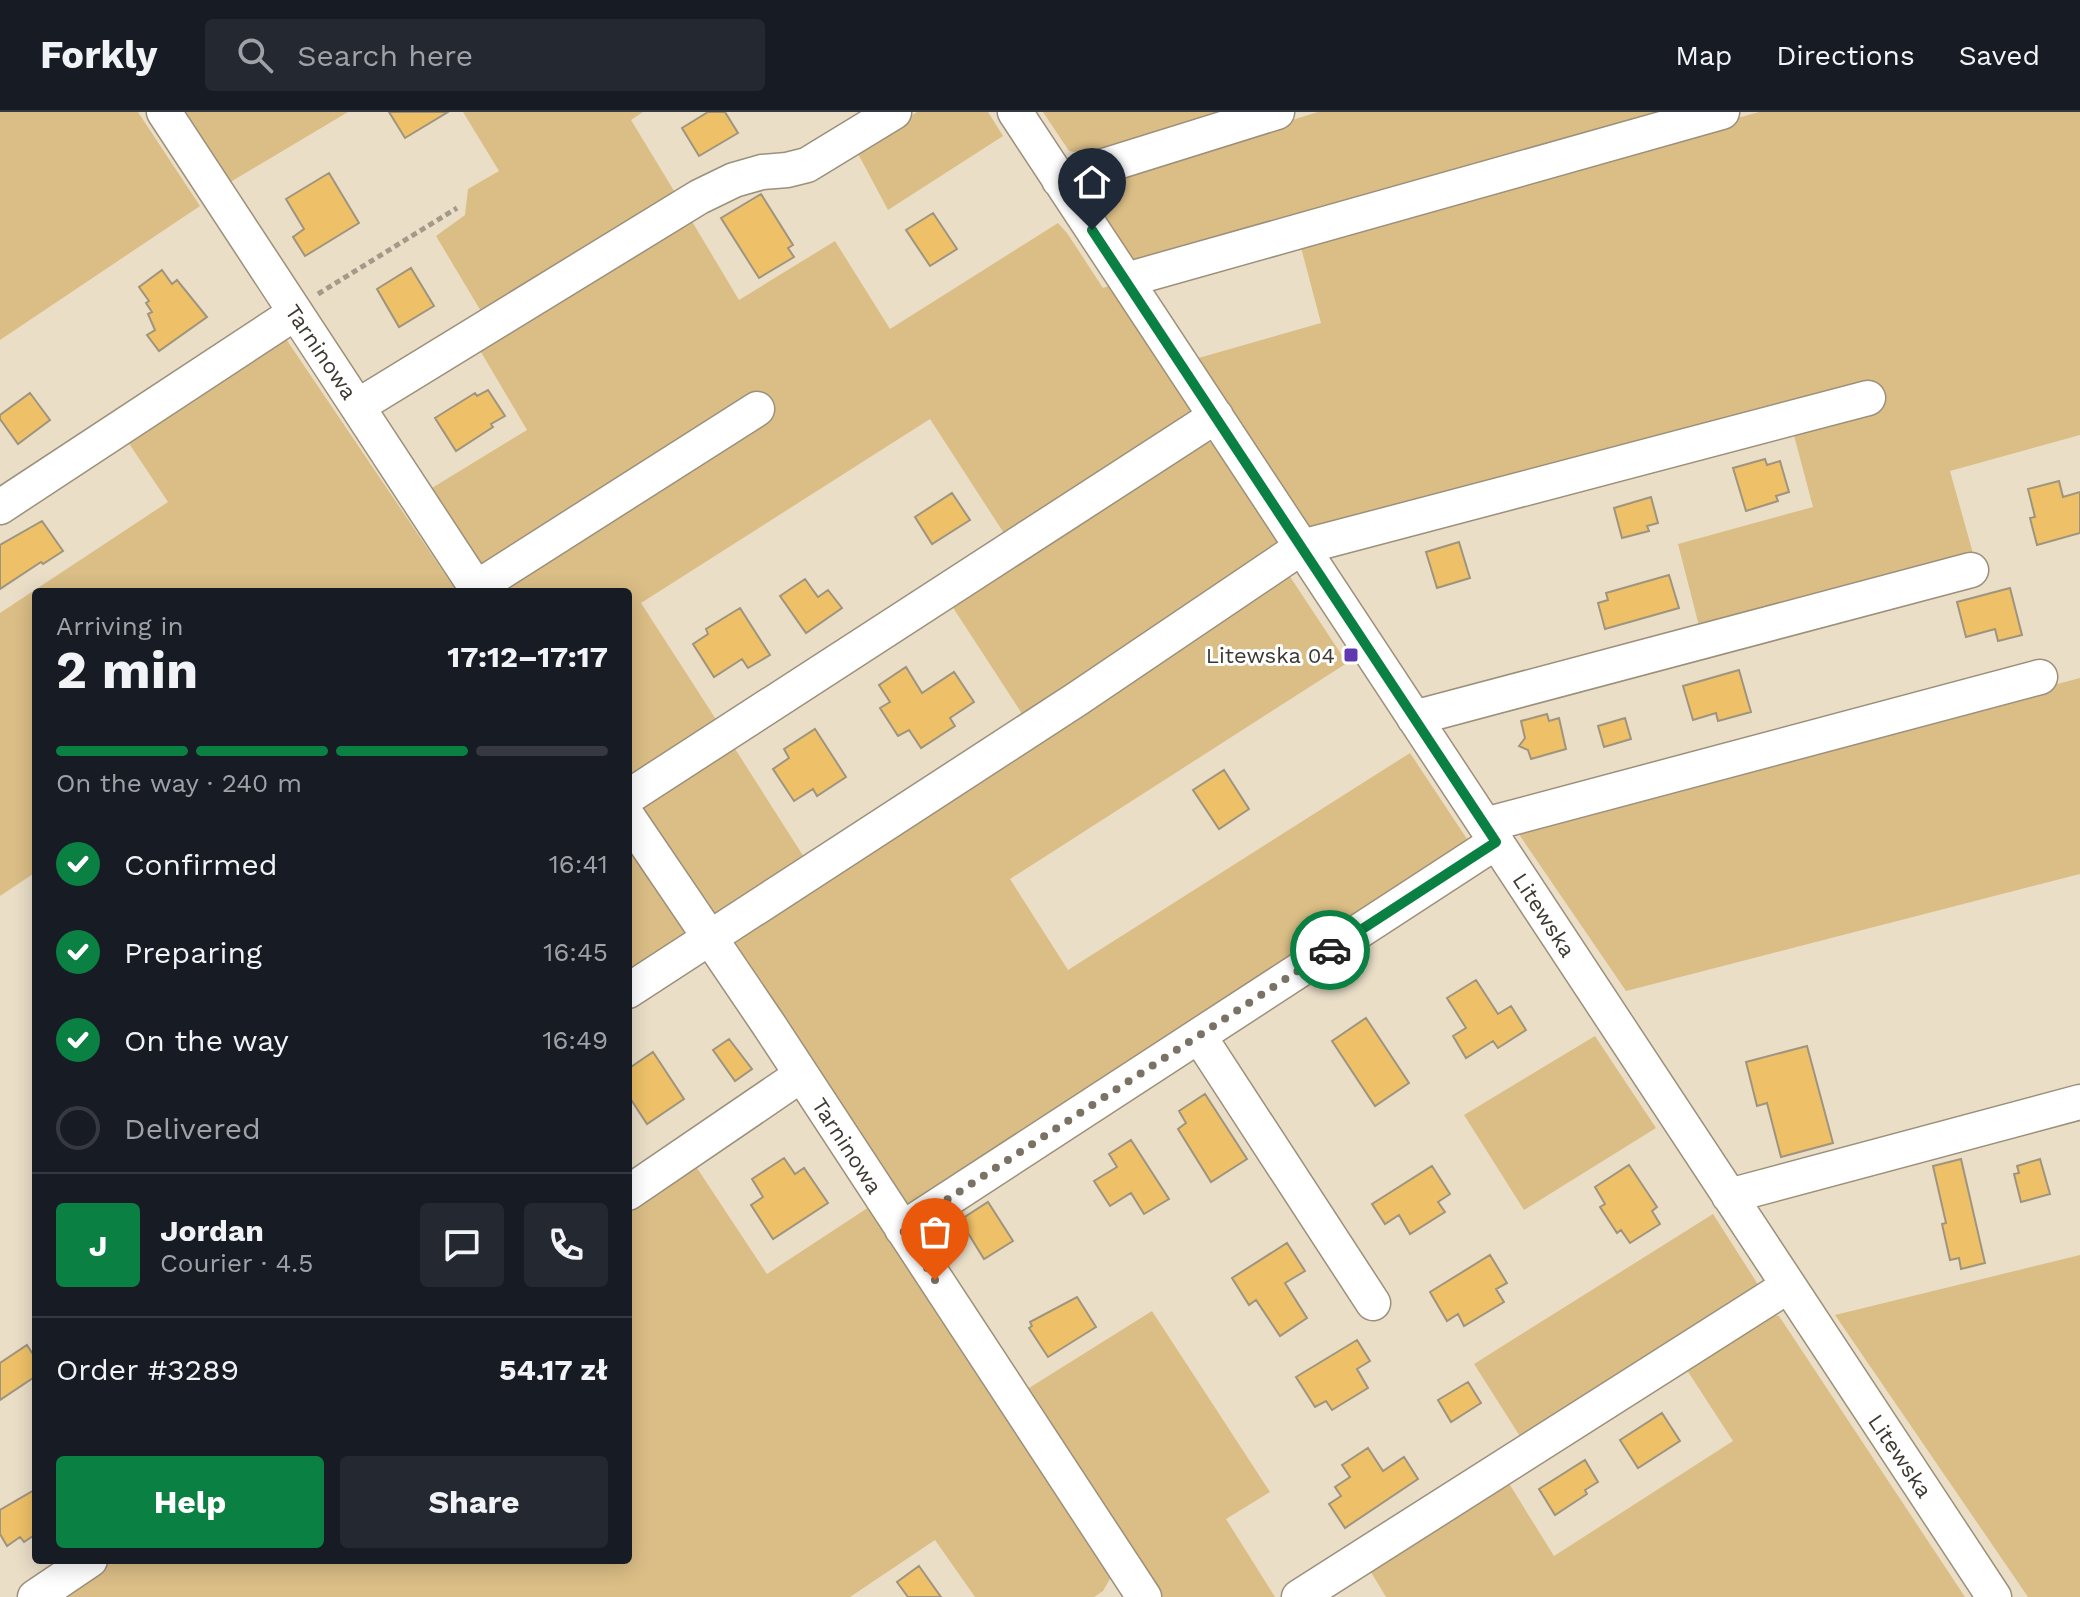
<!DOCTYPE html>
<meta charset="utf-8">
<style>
body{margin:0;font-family:"Work Sans",sans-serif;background:#242831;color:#f1f3f6;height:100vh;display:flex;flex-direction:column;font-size:30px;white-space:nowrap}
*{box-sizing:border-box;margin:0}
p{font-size:26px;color:#9ea1a6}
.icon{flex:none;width:44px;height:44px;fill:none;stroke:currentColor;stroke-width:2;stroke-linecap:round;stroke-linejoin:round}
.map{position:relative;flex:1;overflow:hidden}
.panel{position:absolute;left:32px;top:476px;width:600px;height:976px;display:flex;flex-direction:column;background:#171b24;border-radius:8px;box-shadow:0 4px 20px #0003}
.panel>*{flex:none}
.pin{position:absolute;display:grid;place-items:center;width:68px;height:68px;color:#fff;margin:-82px -34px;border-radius:50% 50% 50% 0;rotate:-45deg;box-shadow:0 0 8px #0007}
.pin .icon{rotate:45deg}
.courier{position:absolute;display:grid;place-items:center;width:80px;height:80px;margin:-40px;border:6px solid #0b8043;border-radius:50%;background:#fff;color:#222;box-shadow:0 2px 10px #0007}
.headline em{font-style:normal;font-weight:700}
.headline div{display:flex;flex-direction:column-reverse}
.headline{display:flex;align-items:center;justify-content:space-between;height:136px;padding:0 24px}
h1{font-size:52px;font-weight:700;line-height:60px}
.bar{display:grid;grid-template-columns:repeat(4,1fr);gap:12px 8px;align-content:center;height:96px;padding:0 24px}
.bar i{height:10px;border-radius:6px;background:#363941}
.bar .current{background:#0b8043}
.bar p{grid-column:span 4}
.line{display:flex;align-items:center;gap:20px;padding:0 24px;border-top:2px solid #363941}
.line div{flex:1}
.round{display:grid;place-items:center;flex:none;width:84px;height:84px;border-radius:8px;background:#242831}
ol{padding:0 24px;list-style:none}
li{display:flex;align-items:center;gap:24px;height:88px}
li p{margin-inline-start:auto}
li .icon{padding:8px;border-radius:50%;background:#0b8043;color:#fff;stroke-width:4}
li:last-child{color:#9ea1a6}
li i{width:44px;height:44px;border:4px solid #363941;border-radius:50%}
.action{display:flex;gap:16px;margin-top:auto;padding:16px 24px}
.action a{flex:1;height:92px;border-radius:8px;background:#0b8043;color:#fff;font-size:32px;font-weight:700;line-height:92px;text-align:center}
.action a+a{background:#242831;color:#f1f3f6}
header{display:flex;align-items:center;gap:48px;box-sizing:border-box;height:112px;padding:0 40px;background:#171b24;border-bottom:2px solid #363941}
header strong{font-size:38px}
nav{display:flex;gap:44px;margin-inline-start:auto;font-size:28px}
.search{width:560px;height:72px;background:#242831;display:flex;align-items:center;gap:20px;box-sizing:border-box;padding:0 28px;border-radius:8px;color:#9ea1a6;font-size:30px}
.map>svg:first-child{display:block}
.green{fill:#dbbe86}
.building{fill:#eec168;stroke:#9f947e;stroke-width:2}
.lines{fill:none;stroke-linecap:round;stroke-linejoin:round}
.minor-casing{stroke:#9c907b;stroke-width:37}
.path{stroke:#a39a89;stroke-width:5;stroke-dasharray:6 4;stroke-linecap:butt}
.minor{stroke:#fff;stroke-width:34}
.done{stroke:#7a7365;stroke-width:8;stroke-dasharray:0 14.4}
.route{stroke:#0b8043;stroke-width:10}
.poi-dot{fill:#6039b1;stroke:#fff;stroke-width:3}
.labels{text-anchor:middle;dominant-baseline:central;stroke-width:6;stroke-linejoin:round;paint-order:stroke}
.street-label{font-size:22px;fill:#3e3930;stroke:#fff}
.poi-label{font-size:22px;fill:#3e3930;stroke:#fff;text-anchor:end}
</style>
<header>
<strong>Forkly</strong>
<div class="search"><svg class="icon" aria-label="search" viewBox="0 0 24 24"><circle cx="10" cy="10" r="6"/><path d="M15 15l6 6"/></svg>Search here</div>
<nav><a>Map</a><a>Directions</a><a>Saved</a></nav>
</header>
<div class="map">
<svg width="2080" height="1485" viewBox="0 0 2080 1485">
<rect width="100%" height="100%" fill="#eadec7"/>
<!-- green -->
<path class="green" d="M0 0H138L200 94 0 228Z
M183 0H348L227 72Z
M463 0H643L631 8 679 87 485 206 436 124 465 103 468 77 499 59Z
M917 0H988L1003 24 888 98 856 38Z
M1043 0H1237L1097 45 1069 39Z
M1318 0H1683L1137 153 1088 82 1092 70Z
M1759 0H2080V323L1950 359 1974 445 1700 518 1678 432 1813 395 1792 316 1310 418 1195 247 1321 211 1299 128Z
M690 106 739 188 835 129 890 217 1058 111 1067 121 1103 176 1111 173 1194 299 1007 426 930 307 641 491 719 612 628 669V480H495L427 379 527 318 478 235Z
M284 224 457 480H36V760L0 784V501L168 390 124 324Z
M1206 330 1217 332 1281 428 1280 436 1028 611 950 491Z
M1285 457 1347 551 1010 767 1068 858 1410 641 1471 733 912 1093 901 1096 720 828Z
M2080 566V762L1626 879 1514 715Z
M732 632 809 753 713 815 643 698 649 685Z
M628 719 694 817 628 871Z
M1595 924 1656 1016 1524 1098 1464 1003Z
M695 1053 767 1162 869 1095 1115 1458 1103 1479 1094 1485H975L935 1428 850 1485H44L100 1448H628V1098Z
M1713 1102 1759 1174 1523 1329 1474 1252Z
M2080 1143V1485H2028L1835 1203Z
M1152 1199 1270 1380 1226 1407 1275 1485H1155L1021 1281Z
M1761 1201 1779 1204 1965 1485H1386L1366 1452 1505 1365 1554 1444 1733 1329 1683 1252Z"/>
<!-- building -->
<path class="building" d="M389 0H448L405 26Z
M708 0H725L738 21 699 44 682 16Z
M329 61 359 111 305 144 293 125 304 117 286 87Z
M761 82 793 133 788 136 794 145 759 166 721 106Z
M933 101 957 137 930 154 906 118Z
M411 156 434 194 399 215 377 177Z
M162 158 172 172 177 168 207 205 159 239 147 223 155 218 148 202 152 200 146 191 149 189 139 175Z
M488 278 505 304 491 312 493 315 456 339 435 306 475 281 477 284Z
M30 281 50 308 18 332 0 307V303Z
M1765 347 1767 353 1780 349 1789 380 1776 384 1778 389 1746 399 1733 356Z
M2059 369 2063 385 2080 380V421L2037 433 2030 406 2035 405 2028 377Z
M952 381 970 408 932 432 915 405Z
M1651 385 1658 411 1647 414 1649 419 1622 426 1614 396Z
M42 409 63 439 43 452 41 450 0 477V433Z
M1459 430 1470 466 1437 476 1426 440Z
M1669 463 1679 496 1605 517 1598 491 1608 488 1606 481Z
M805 467 818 485 828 478 842 496 806 521 780 484Z
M2010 476 2022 523 1998 529 1995 517 1966 525 1957 490Z
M740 496 770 543 748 556 742 547 714 565 693 532 708 522 706 517Z
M906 555 922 581 954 560 974 590 950 606 955 614 921 636 909 618 898 624 880 596 890 590 879 573Z
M1739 558 1751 600 1718 609 1716 601 1693 608 1683 574Z
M1547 602 1549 609 1559 606 1566 637 1531 647 1528 638 1519 634 1525 626 1521 609Z
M1625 606 1631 627 1604 635 1598 614Z
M815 617 846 665 817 684 813 677 794 689 773 657 789 646 784 637Z
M1224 658 1249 697 1219 717 1193 678Z
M1476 868 1498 902 1511 894 1526 918 1498 936 1493 929 1466 946 1453 924 1466 916 1447 886Z
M1366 906 1409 971 1375 994 1332 929Z
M729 927 752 957 735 969 713 938Z
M1807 934 1833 1031 1781 1045 1767 991 1757 994 1746 950Z
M653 940 684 987 647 1012 628 983V957Z
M1205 982 1247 1047 1211 1070 1178 1017 1186 1011 1179 999Z
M1131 1028 1169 1087 1144 1102 1131 1081 1110 1094 1094 1069 1117 1055 1109 1042Z
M784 1046 795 1062 804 1056 828 1091 773 1127 751 1093 763 1085 752 1067Z
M1961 1047 1985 1151 1961 1157 1959 1146 1950 1148 1942 1112 1946 1111 1933 1054Z
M2040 1047 2050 1082 2021 1090 2014 1062 2019 1061 2017 1054Z
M1629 1053 1657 1095 1652 1099 1660 1112 1630 1131 1621 1118 1617 1121 1600 1095 1605 1092 1595 1075Z
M1432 1054 1450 1082 1438 1090 1445 1100 1410 1122 1399 1103 1385 1112 1372 1092Z
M988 1090 1013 1129 984 1147 960 1108Z
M1287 1131 1305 1159 1285 1171 1307 1206 1280 1224 1256 1188 1249 1193 1232 1166Z
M1490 1143 1507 1171 1496 1177 1504 1190 1464 1214 1458 1202 1447 1209 1430 1180Z
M1077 1185 1096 1215 1048 1245 1029 1216 1032 1214 1030 1210Z
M1357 1228 1370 1249 1357 1257 1368 1276 1332 1298 1326 1289 1315 1295 1296 1265Z
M27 1233 36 1247V1264L0 1288V1251Z
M1468 1270 1481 1291 1451 1310 1438 1288Z
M1662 1301 1680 1329 1638 1356 1620 1328Z
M1368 1336 1383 1359 1404 1345 1418 1367 1345 1416 1329 1392 1341 1384 1335 1375 1350 1365 1342 1353Z
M1585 1348 1598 1370 1585 1378 1587 1382 1555 1403 1539 1377Z
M36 1377V1422L24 1430 20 1425 7 1434 0 1422V1398Z
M919 1454 941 1485H908L897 1470Z"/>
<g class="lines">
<!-- minor casing -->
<g class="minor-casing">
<path id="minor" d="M164 0 479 480
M1015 0 1994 1485
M1059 68 1277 0
M1126 168 1722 0
M358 294 699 85 734 68 762 60 787 58 807 53 894 0
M0 395 295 201
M476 476 757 297
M1414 606 1971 458
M628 685 1216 304
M628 705 769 913 1144 1485
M1485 713 2040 565
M628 879 1077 587 1302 435 1868 286
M1199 924 1373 1191
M628 1081 801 963
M1729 1084 2080 990
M902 1117 1496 730
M35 1485 90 1448
M1299 1485 1788 1174"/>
</g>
<!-- path -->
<path class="path" d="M318 182 457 96"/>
<!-- minor -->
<use href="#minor" class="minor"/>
</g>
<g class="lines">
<!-- done -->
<path class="done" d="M935 1168 902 1117 1330 838"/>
<!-- route -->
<path class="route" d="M1092 118 1496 730 1330 838"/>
</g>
<!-- markers -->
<rect class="poi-dot" x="1343" y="535" width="16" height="16" rx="4"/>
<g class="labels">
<!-- street labels -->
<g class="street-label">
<text transform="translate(321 240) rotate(56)">Tarninowa</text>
<text transform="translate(1544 803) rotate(57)">Litewska</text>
<text transform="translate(847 1034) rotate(57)">Tarninowa</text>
<text transform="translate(1900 1344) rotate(56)">Litewska</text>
</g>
<!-- poi labels -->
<g class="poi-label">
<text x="1335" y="543">Litewska 04</text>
</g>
</g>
</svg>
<div class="pin" style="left:935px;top:1168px;background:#ea580c"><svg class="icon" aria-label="bag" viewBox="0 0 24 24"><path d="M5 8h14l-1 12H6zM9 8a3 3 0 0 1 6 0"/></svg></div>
<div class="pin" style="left:1092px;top:118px;background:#1f2937"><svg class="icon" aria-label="home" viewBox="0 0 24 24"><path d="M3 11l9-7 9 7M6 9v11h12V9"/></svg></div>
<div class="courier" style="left:1330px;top:838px"><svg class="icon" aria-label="car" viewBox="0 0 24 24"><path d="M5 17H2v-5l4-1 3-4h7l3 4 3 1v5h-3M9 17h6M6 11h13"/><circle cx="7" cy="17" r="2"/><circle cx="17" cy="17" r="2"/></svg></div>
<section class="panel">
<div class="headline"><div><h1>2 min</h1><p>Arriving in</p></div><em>17:12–17:17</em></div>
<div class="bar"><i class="current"></i><i class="current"></i><i class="current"></i><i></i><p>On the way · 240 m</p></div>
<ol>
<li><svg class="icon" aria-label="check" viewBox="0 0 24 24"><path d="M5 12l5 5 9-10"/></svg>Confirmed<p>16:41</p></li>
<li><svg class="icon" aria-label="check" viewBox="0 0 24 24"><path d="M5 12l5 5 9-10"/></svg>Preparing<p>16:45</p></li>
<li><svg class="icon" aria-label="check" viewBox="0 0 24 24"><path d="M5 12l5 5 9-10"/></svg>On the way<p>16:49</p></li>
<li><i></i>Delivered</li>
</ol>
<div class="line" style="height:144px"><b class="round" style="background:#0b8043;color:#fff">J</b><div><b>Jordan</b><p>Courier · 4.5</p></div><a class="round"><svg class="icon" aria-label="chat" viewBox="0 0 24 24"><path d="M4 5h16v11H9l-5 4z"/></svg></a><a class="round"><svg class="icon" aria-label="phone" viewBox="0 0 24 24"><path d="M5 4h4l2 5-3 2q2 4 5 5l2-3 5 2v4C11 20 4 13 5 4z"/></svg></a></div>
<div class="line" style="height:104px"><div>Order #3289</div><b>54.17 zł</b></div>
<div class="action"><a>Help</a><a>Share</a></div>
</section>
</div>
